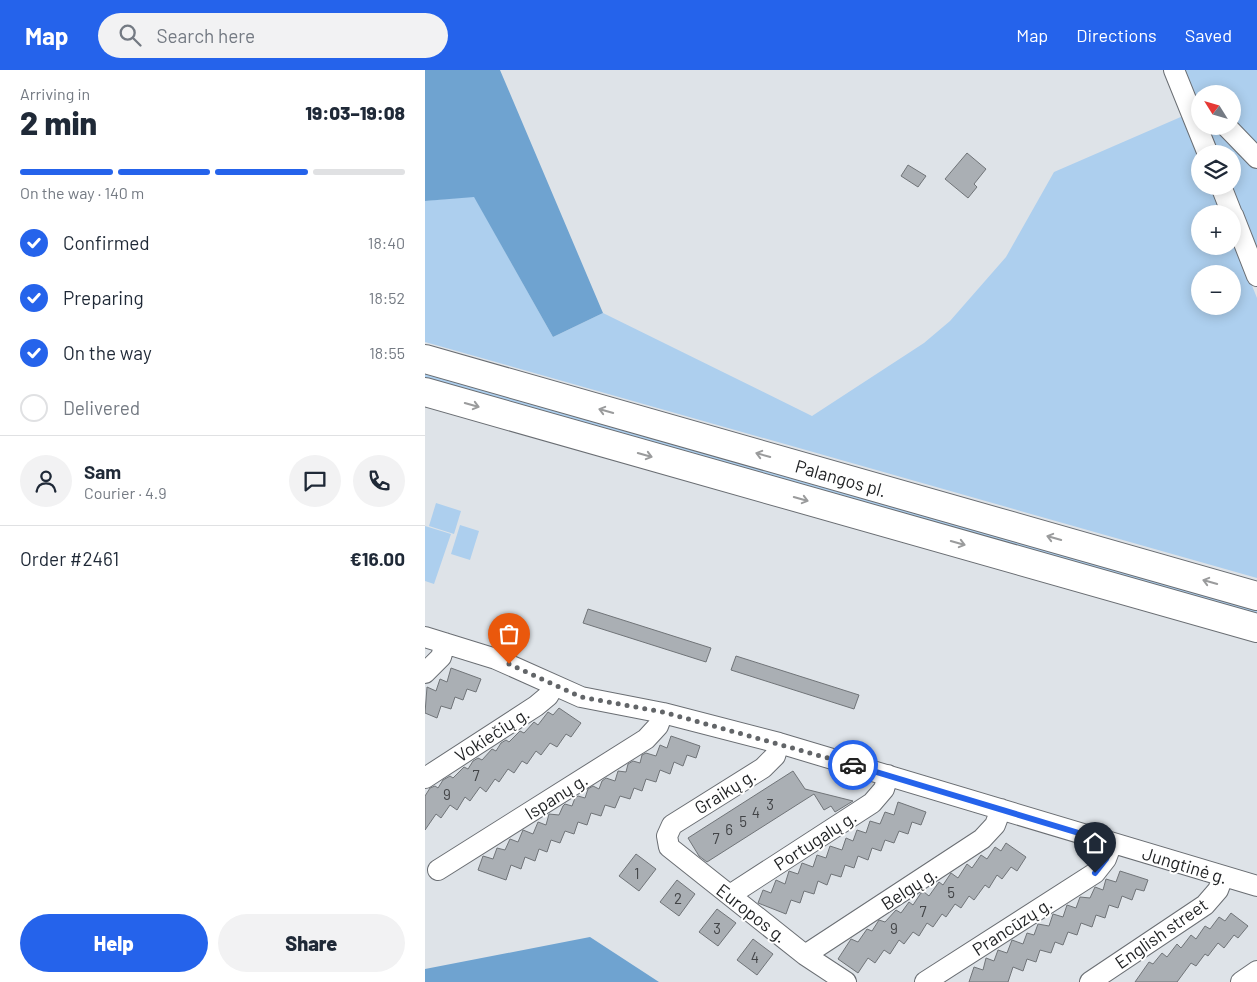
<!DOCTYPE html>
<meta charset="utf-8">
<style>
body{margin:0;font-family:Barlow,sans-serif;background:#f2f2f3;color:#1f2937;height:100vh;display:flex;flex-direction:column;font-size:19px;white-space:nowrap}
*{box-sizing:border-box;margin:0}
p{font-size:16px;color:#747a83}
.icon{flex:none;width:28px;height:28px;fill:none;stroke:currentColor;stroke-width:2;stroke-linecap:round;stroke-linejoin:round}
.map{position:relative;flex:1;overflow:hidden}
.sheet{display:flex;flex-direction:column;background:#fff;width:425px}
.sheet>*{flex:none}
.needle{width:32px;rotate:307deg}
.tools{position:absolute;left:766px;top:15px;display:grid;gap:10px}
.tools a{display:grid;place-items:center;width:50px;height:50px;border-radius:50%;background:#fff;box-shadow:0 2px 12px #0003;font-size:25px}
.pin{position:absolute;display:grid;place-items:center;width:42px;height:42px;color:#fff;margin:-51px -21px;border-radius:50% 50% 50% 0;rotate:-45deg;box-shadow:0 0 5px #0007}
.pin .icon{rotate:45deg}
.courier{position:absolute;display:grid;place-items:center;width:50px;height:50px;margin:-25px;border:4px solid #2563eb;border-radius:50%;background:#fff;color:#222;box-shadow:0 1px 6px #0007}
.head em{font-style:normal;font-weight:800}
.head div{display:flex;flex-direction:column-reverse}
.head{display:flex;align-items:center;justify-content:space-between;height:85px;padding:0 20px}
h1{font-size:32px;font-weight:800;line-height:38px}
.bar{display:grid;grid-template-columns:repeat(4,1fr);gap:8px 5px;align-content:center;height:60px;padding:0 20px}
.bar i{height:6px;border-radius:4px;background:#e0e1e3}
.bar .active{background:#2563eb}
.bar p{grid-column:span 4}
.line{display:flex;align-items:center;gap:12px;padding:0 20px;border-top:1px solid #e0e1e3}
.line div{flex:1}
.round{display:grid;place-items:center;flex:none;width:52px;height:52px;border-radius:26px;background:#f2f2f3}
ol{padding:0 20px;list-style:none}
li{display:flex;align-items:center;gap:15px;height:55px}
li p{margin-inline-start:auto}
li .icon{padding:5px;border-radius:50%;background:#2563eb;color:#fff;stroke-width:4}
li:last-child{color:#747a83}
li i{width:28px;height:28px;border:2px solid #e0e1e3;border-radius:50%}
.cta{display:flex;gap:10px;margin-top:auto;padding:10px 20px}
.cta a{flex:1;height:58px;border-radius:30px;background:#2563eb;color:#fff;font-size:20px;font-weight:800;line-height:58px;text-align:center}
.cta a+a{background:#f2f2f3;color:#1f2937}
header{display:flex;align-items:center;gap:30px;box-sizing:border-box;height:70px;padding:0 25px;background:#2563eb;color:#fff}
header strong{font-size:24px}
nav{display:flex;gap:28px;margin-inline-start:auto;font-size:18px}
.search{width:350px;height:45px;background:#f2f2f3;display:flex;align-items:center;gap:12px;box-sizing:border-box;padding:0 18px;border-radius:28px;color:#747a83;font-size:19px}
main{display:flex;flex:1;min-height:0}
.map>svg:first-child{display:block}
.green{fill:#adcfee;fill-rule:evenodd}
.forest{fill:#6fa3d0}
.building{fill:#aaafb4;stroke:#707478}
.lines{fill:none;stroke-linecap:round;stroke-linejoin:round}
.minor-casing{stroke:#6a6e73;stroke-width:22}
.highway-casing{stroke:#6a6e73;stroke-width:30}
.minor{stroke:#fff;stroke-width:20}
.highway{stroke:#fff;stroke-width:28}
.oneway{stroke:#9a9b9c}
.done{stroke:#626568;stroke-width:5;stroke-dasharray:0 9}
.route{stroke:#2563eb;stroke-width:6}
.labels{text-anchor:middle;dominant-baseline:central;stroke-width:4;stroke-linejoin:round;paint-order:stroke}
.number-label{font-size:15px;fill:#424447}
.street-label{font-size:18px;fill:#1f2123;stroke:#fff}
</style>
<header>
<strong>Map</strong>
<div class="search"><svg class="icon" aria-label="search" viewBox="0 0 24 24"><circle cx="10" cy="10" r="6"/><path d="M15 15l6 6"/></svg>Search here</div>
<nav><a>Map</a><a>Directions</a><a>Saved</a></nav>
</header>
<main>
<section class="sheet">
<div class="head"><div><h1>2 min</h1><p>Arriving in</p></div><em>19:03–19:08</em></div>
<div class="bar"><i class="active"></i><i class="active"></i><i class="active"></i><i></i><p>On the way · 140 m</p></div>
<ol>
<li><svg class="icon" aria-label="check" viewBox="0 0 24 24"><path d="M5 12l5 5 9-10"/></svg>Confirmed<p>18:40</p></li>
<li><svg class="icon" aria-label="check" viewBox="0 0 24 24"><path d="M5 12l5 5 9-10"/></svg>Preparing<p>18:52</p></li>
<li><svg class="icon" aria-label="check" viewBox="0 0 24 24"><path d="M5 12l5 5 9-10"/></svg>On the way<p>18:55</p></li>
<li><i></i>Delivered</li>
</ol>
<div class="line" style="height:90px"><a class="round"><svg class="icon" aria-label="person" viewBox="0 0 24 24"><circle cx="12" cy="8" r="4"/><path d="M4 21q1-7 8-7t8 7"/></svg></a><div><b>Sam</b><p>Courier · 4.9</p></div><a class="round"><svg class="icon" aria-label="chat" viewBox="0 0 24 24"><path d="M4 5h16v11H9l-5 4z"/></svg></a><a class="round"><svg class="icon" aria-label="phone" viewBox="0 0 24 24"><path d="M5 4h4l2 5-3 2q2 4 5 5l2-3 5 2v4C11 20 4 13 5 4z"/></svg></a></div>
<div class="line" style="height:65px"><div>Order #2461</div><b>€16.00</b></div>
<div class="cta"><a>Help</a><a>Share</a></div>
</section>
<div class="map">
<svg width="832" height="912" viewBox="0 0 832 912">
<rect width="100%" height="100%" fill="#dee3e8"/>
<!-- green -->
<path class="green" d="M758 0H832V186L804 116H808V84H791L780 56H808V24H775V44Z
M758 46 775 87V116H787L798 144H775V176H808V168L832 228V508L0 272V131L49 126 128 267 178 243 387 346 499 273 525 251 581 187 629 102ZM775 204H808V236H775Z
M0 299 832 536V547L0 312Z
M11 433 36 441 29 464 4 456Z
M35 455 54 461 45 490 26 484Z
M0 456 26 464 9 514 0 511Z"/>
<!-- forest -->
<path class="forest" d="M0 0H75L178 243 128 267 49 127 0 131Z
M165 867 234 912H0V899Z"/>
<!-- building -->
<path class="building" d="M542 83 561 99 549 114 552 117 543 128 520 109Z
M483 95 501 106 493 117 476 106Z
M163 539 286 578 281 592 158 553Z
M311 586 434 625 429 639 306 600Z
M26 598 56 609 51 622 42 619 38 630 30 627 26 639 16 636 12 648 0 643 2 617 11 621 15 609 22 612Z
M134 638 156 653 146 667 141 664 132 677 125 673 116 685 111 681 102 694 97 691 89 703 83 699 74 712 70 709 61 722 55 717 45 731 40 727 32 740 25 735 16 748 11 744 0 760V726L5 718 10 716 13 718 18 710 25 706 28 708 39 697 43 699 48 691 53 688 57 690 67 679 71 681 76 673 81 670 84 672 95 661 99 663 109 652 113 655 123 642 128 645Z
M246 666 275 676 271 688 262 685 258 696 249 692 245 704 235 700 231 712 221 709 217 721 209 718 205 729 195 726 190 738 180 735 176 746 166 743 162 755 153 752 149 764 140 761 135 773 126 770 122 782 114 779 110 791 100 787 96 799 86 795 81 810 53 800 58 786 68 789 72 778 80 780 85 769 93 772 98 760 108 764 113 752 121 755 124 744 134 745 138 736 140 734 147 736 150 728 153 726 160 728 163 719 168 716 174 719 177 711 181 708 190 711 193 701 201 702 203 694 208 691 215 693 217 685 221 683 231 686 235 675 242 678Z
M368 701 380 719 428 731 410 742 406 736 399 740 389 724 282 792 274 786 263 768Z
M473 732 501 742 496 755 487 752 483 764 474 761 469 773 460 770 456 781 447 778 443 790 433 786 429 798 420 795 416 807 406 804 402 815 393 811 389 824 379 821 375 833 366 830 361 844 333 833 338 820 346 823 351 810 360 814 364 801 373 804 377 793 388 797 392 785 401 788 405 776 417 780 421 768 428 771 432 760 441 763 445 751 455 754 460 742 469 745Z
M581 773 601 787 592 801 586 797 577 809 572 805 564 818 560 815 549 830 544 826 536 838 530 834 521 847 517 844 508 857 502 853 494 866 488 862 479 874 474 870 465 884 459 880 450 893 443 888 433 903 413 889 426 869 433 872 442 859 447 861 454 850 460 852 471 840 476 843 484 832 488 835 496 823 499 822 504 826 514 812 518 815 526 803 533 808 542 794 547 798 556 785 562 789 570 777 576 781Z
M211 784 231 799 214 821 194 806Z
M695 801 723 810 719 821 711 819 707 830 697 826 693 838 684 835 680 848 671 845 667 857 656 853 652 865 643 862 638 875 630 872 626 883 615 880 611 892 602 889 598 901 588 897 583 912H544L549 897 558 900 561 888 569 891 573 880 582 883 587 870 598 874 602 863 609 865 613 854 624 856 628 844 638 847 642 835 651 838 655 827 665 828 670 817 678 820 681 809 691 812Z
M252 810 270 824 254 846 235 832Z
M292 839 311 853 293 876 274 862Z
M806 843 823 856 813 868 809 865 799 878 793 873 783 886 780 884 771 896 766 893 752 912H710L724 892 728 894 737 883 742 887 752 874 756 878 766 865 771 869 780 856 785 859 794 847 800 851Z
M328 869 348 884 332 905 312 890Z"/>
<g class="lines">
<!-- minor casing -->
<g class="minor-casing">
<path id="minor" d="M749 0 783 84
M801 56 832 88
M796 116 807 144
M808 145 832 206
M0 567 71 589 156 627 238 643 354 673 832 816
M0 603 16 587 20 573
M354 673 350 686 338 698 247 755 242 766 244 777 380 885 421 912
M0 708 111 636 123 626 129 616
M13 800 221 669 233 656 238 643
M305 825 447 733 459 719 463 705
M380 885 557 769 570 755 576 739
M500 912 670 803 681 789 687 773
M665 912 780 835 793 820 798 807
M816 912 832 901"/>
</g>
<!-- highway casing -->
<g class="highway-casing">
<path id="highway" d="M0 289 832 526
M0 322 832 558"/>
</g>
<!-- minor -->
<use href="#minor" class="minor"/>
<!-- highway -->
<use href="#highway" class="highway"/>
</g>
<!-- one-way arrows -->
<defs><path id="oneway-shaft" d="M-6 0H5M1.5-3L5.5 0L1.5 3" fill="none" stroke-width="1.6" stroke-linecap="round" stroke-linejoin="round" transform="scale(1.25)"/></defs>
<g class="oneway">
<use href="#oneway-shaft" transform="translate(47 335) rotate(16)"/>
<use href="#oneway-shaft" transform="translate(181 341) rotate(-164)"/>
<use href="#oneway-shaft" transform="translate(220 385) rotate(16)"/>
<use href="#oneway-shaft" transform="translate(338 385) rotate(-164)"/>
<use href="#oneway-shaft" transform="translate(376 429) rotate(16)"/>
<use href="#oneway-shaft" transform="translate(629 468) rotate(-164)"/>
<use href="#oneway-shaft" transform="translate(533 473) rotate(16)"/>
<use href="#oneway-shaft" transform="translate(785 512) rotate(-164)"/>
</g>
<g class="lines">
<!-- done -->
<path class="done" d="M84 594 156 627 238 642 428 695"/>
<!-- route -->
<path class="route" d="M428 695 687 773 681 789 670 803"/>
</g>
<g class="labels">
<!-- number labels -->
<g class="number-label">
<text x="51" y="705">7</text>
<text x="22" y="724">9</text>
<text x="345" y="734">3</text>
<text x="331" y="742">4</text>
<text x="318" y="751">5</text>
<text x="304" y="759">6</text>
<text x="291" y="768">7</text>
<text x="212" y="803">1</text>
<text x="526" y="822">5</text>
<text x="253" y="828">2</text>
<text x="498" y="841">7</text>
<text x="292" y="858">3</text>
<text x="469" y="858">9</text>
<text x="330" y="887">4</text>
</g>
<!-- street labels -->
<g class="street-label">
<text transform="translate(416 408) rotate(16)">Palangos pl.</text>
<text transform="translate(67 664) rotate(-33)">Vokiečių g.</text>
<text transform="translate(300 721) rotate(-32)">Graikų g.</text>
<text transform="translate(131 726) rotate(-32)">Ispanų g.</text>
<text transform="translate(390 770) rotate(-33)">Portugalų g.</text>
<text transform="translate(760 795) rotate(17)">Jungtinė g.</text>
<text transform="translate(484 818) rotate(-33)">Belgų g.</text>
<text transform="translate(327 843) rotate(38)">Europos g.</text>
<text transform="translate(587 856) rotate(-33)">Prancūzų g.</text>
<text transform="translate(736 863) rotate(-35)">English street</text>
</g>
</g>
</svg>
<div class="tools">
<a><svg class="needle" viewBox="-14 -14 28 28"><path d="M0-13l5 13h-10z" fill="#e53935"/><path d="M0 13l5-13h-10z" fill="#747a83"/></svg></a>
<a><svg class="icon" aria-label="layers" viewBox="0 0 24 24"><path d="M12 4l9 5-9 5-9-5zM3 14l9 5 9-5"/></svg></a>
<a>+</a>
<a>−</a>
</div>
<div class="pin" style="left:84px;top:594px;background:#ea580c"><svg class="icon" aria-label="bag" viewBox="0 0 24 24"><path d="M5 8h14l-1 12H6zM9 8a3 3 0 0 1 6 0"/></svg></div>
<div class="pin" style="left:670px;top:803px;background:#1f2937"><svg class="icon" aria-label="home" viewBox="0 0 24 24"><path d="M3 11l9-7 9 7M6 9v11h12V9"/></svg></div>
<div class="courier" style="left:428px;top:695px"><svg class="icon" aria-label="car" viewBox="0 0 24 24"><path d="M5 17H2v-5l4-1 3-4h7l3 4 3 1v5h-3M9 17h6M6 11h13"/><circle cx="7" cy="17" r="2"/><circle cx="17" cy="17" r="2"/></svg></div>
</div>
</main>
